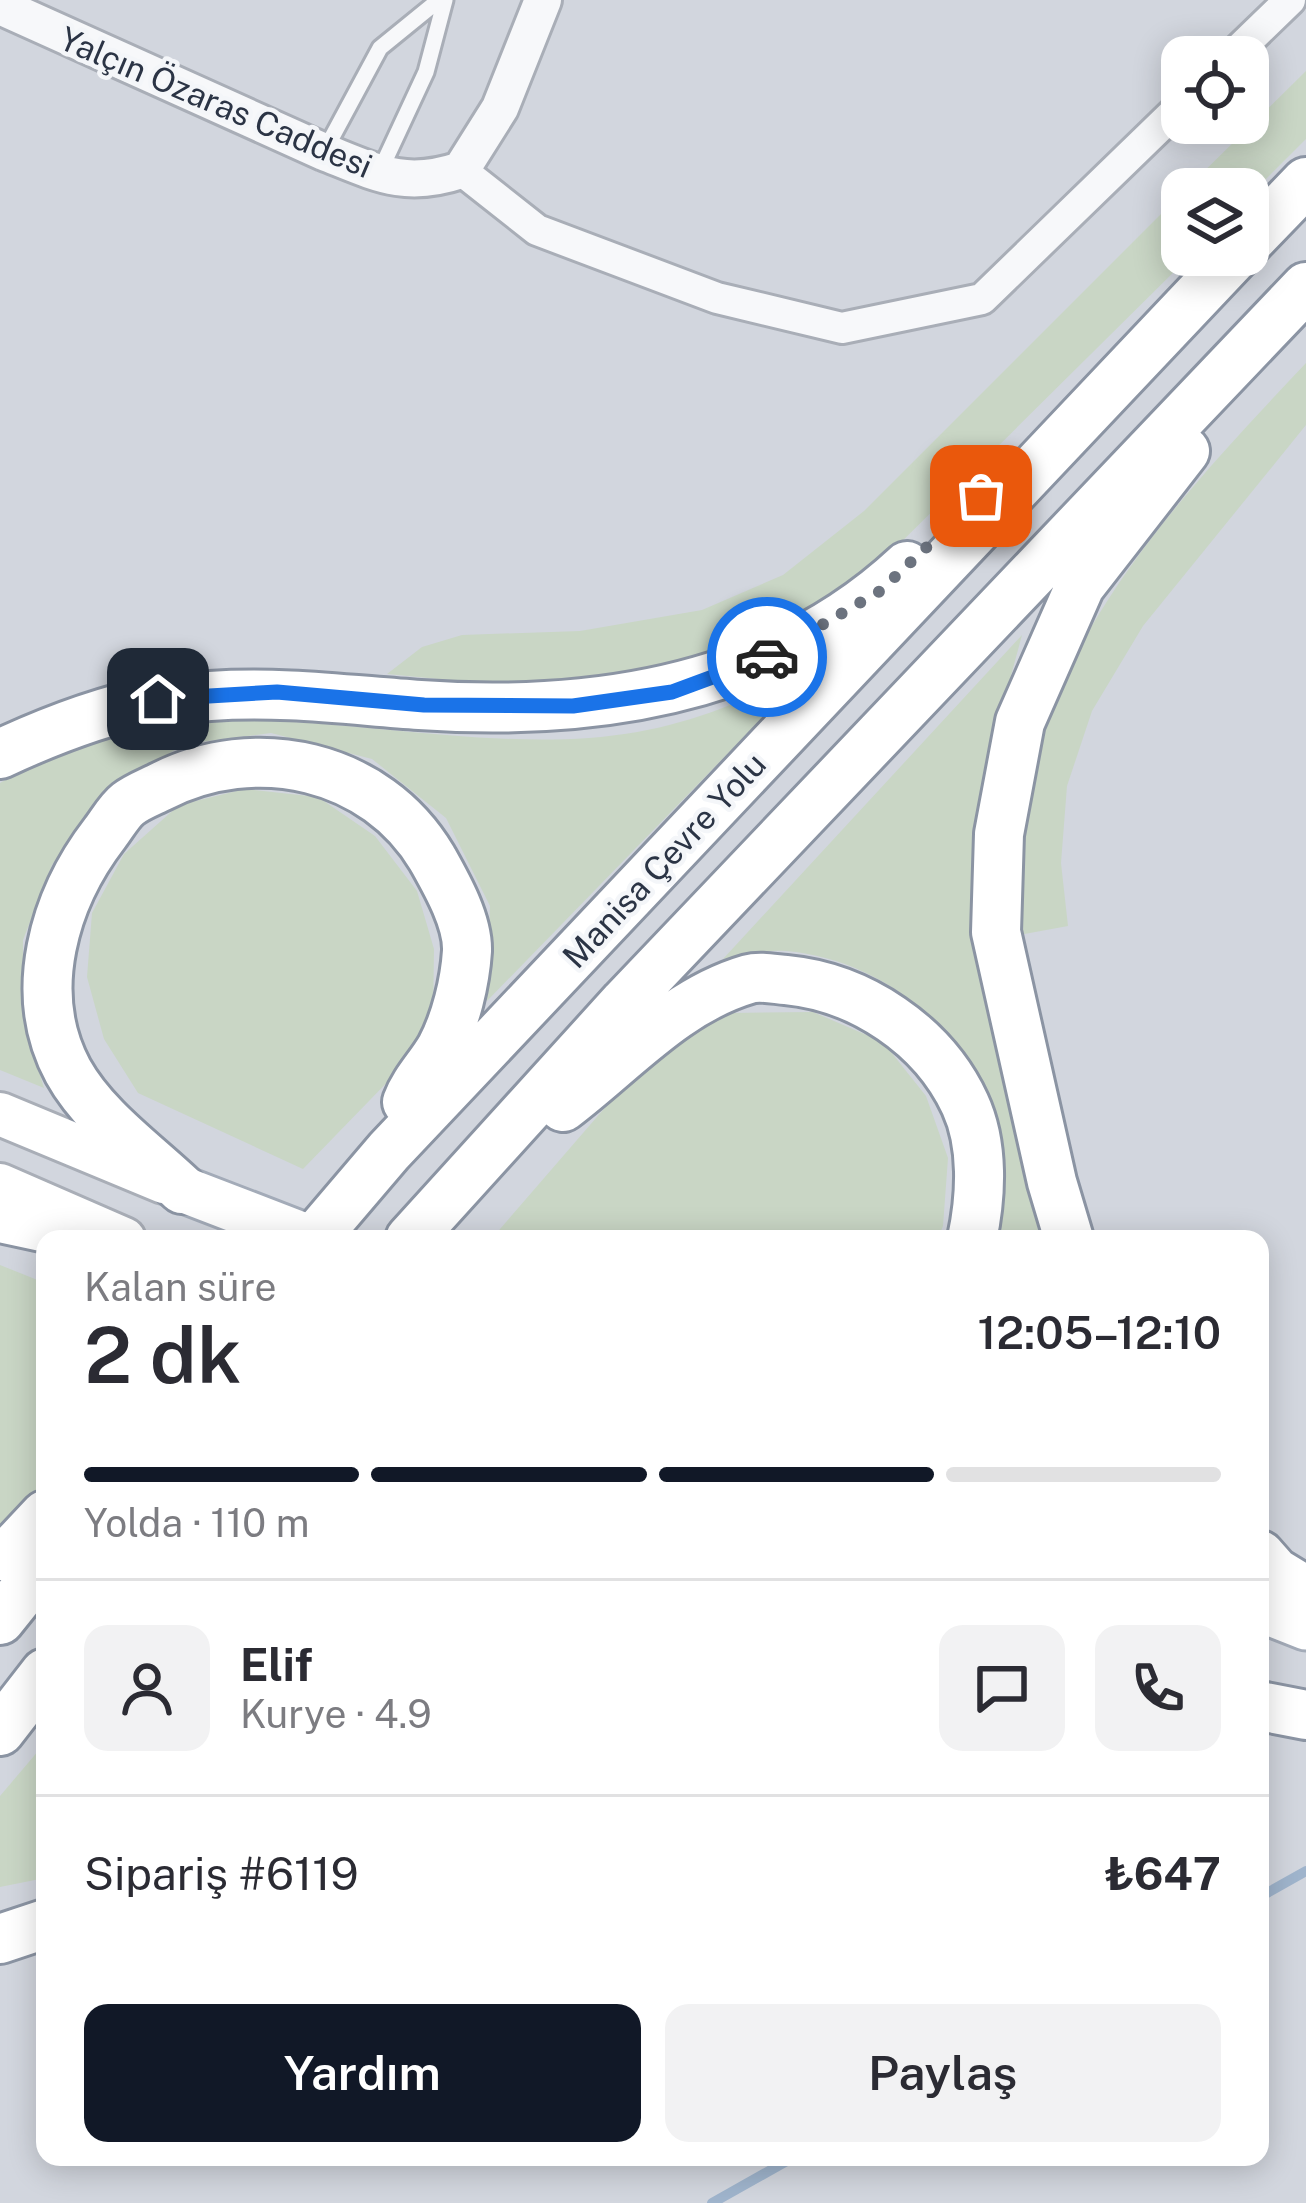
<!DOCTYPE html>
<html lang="tr">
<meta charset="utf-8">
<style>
body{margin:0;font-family:"Public Sans",sans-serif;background:#f2f2f3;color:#2b2b33;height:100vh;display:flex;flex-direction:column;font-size:45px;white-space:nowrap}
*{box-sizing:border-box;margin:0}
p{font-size:39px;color:#7c7c81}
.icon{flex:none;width:66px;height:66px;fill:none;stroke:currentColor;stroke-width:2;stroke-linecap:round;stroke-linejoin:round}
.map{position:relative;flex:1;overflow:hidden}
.sheet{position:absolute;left:36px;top:1230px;width:1233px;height:936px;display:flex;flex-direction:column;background:#fff;border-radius:24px;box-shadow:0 6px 30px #0003}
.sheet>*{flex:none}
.controls{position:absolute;left:1161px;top:36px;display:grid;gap:24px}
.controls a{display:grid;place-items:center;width:108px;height:108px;border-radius:24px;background:#fff;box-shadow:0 6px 30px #0003;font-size:60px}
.pin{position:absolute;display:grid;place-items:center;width:102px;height:102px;color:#fff;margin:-51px;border-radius:24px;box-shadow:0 6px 18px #0006}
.courier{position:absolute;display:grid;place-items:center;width:120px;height:120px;margin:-60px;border:9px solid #1a73e8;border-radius:50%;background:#fff;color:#222;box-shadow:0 3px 15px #0007}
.summary em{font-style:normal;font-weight:600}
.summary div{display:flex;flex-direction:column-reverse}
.summary{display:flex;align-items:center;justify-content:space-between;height:204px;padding:0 48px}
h1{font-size:78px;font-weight:600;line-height:90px}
.bar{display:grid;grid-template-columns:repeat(4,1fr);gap:18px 12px;align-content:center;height:144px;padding:0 48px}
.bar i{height:15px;border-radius:9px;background:#e1e1e2}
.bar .on{background:#111827}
.bar p{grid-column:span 4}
.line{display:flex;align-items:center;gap:30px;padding:0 48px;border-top:3px solid #e1e1e2}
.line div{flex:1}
.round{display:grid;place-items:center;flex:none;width:126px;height:126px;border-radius:24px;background:#f2f2f3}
.button{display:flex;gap:24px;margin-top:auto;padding:24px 48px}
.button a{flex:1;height:138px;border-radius:24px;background:#111827;color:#fff;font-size:48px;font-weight:600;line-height:138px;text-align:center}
.button a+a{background:#f2f2f3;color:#2b2b33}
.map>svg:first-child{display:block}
.built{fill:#d2d6de;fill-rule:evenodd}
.green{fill:#c9d6c5}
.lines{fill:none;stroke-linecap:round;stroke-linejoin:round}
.stream{stroke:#9fb4cc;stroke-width:10}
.service-casing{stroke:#a9aeb7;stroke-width:21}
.minor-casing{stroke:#a9aeb7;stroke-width:36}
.tertiary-casing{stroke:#a9aeb7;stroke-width:42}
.secondary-casing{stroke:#a9aeb7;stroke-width:48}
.primary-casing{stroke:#a3abb8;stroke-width:51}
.trunk-casing{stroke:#8b94a3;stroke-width:54}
.service{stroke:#f7f8fa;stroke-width:15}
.minor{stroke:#f7f8fa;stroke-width:30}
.tertiary{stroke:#f7f8fa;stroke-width:36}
.secondary{stroke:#fff;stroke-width:42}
.primary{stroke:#fff;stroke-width:45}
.trunk{stroke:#fff;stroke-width:48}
.done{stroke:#6c737f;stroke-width:12;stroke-dasharray:0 21.6}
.route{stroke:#1a73e8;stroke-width:15}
.labels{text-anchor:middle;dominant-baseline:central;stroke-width:9;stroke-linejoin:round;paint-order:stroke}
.street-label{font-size:33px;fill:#2b3445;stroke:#f4f6f9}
</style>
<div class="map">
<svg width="1306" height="2203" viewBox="0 0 1306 2203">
<rect width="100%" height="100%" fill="#e4e7ec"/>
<!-- built -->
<path class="built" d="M0 0H1306V2203H0ZM1182 57H1248V123H1182ZM1182 189H1248V255H1182ZM45 1239H1260V2157H45Z"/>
<!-- green -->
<path class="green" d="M1306 71V139L1248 197V189H1186Z
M1182 193V255H1191L871 572 742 647 631 677 511 686 387 674 422 647 462 635 580 631 702 610 783 575 864 511Z
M1306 363V425L1143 626 1092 711 1067 786 1061 863 1068 926 1019 935C1019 881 1017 823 1031 770 1073 608 1194 482 1306 363Z
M1022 635 996 731 973 931 1040 1239H995C1001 1202 1008 1157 996 1120 967 1030 882 959 786 951 766 949 743 956 723 959Z
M813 666 487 1001 490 906 446 818 372 759 271 733 184 744 98 798 52 865 23 940V1019L44 1088 0 1070V783C27 768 59 743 88 735 254 694 422 749 589 738 673 732 740 705 813 666Z
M245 789 318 797 375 836 417 891 434 949 433 1017 401 1068 303 1169 138 1093 104 1039 87 977 92 913 124 854 179 805Z
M813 1012 883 1042 926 1096 948 1158 943 1226 938 1239 494 1236 660 1044 729 1013Z
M0 1265 45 1283V1481L21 1512 0 1529Z
M45 1743V1878L0 1887V1796Z"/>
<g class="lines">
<!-- stream -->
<path class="stream" d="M1260 1897 1306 1871
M712 2203 794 2157"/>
<!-- service casing -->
<g class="service-casing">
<path id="service" d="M324 152 380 48 439 0
M380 171 426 72 445 0"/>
</g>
<!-- minor casing -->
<g class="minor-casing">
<path id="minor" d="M1231 57 1290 0
M461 170 537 230 717 298 842 328 982 299 1182 105"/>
</g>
<!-- tertiary casing -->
<g class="tertiary-casing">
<path id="tertiary" d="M0 6 324 152C377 173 405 189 461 170L500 108 543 0"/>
</g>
<!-- secondary casing -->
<g class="secondary-casing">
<path id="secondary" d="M0 1114 164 1182
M0 1185 124 1239"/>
</g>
<!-- primary casing -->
<g class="primary-casing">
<path id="primary" d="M182 1189 312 1239
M1260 1609 1306 1627"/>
</g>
<!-- trunk casing -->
<g class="trunk-casing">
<path id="trunk" d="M1248 242 1306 182
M0 754C49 731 102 711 155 700 173 696 192 697 210 696 282 691 348 700 420 705 595 717 774 690 907 566
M563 1107C624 1061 674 1001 749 979 760 976 774 979 786 980 860 987 933 1035 965 1104 984 1145 981 1197 972 1239
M182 1189C144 1153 94 1118 68 1071 26 993 54 899 105 833 112 824 119 811 128 804 137 797 150 792 160 787 255 738 376 764 432 858 446 883 468 921 467 951 465 982 456 1020 441 1048 430 1067 415 1081 407 1102
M0 1218 98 1239
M314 1239 389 1151 1236 255
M410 1239 625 1002 1306 287
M1069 1239 1052 1182 996 932 999 834 1020 722 1080 586 1185 451
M1260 1555 1275 1572 1306 1591
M0 1556 14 1548 45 1515
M0 1620 45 1564
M1260 1706 1306 1715
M0 1731 45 1673
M0 1939 45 1924"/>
</g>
<!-- service -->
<use href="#service" class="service"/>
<!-- minor -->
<use href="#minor" class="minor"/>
<!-- tertiary -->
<use href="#tertiary" class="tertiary"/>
<!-- secondary -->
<use href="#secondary" class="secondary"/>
<!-- primary -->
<use href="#primary" class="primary"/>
<!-- trunk -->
<use href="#trunk" class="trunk"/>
</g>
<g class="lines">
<!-- done -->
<path class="done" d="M767 657 880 591 981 496"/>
<!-- route -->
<path class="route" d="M158 699 277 692 424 705 573 706 672 692 767 657"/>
</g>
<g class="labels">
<!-- street labels -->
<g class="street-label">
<text transform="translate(216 102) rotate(23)">Yalçın Özaras Caddesi</text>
<text transform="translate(664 860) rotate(-47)">Manisa Çevre Yolu</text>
</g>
</g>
</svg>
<div class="controls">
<a><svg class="icon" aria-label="locate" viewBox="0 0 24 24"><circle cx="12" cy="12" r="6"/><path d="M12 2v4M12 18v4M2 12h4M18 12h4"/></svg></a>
<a><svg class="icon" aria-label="layers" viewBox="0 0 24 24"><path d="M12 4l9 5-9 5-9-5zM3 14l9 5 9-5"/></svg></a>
</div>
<div class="pin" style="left:981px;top:496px;background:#ea580c"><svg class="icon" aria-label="bag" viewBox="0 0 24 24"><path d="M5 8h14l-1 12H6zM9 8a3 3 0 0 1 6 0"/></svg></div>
<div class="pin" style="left:158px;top:699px;background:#1f2937"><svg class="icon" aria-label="home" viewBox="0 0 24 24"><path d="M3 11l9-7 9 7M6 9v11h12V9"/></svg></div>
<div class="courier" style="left:767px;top:657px"><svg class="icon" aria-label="car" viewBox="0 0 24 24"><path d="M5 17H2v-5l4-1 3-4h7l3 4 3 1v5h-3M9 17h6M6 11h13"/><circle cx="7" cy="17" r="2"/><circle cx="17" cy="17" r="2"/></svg></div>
<section class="sheet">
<div class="summary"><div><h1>2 dk</h1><p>Kalan süre</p></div><em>12:05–12:10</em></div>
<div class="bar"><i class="on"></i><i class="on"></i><i class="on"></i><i></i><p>Yolda · 110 m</p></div>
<div class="line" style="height:216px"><a class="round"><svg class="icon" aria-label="person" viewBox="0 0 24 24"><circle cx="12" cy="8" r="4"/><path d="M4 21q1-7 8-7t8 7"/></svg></a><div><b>Elif</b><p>Kurye · 4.9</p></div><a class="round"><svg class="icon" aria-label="chat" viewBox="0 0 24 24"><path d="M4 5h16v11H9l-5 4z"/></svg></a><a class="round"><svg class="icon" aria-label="phone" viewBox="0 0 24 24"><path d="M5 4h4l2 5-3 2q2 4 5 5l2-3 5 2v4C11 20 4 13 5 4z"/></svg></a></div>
<div class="line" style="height:156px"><div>Sipariş #6119</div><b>₺647</b></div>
<div class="button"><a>Yardım</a><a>Paylaş</a></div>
</section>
</div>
